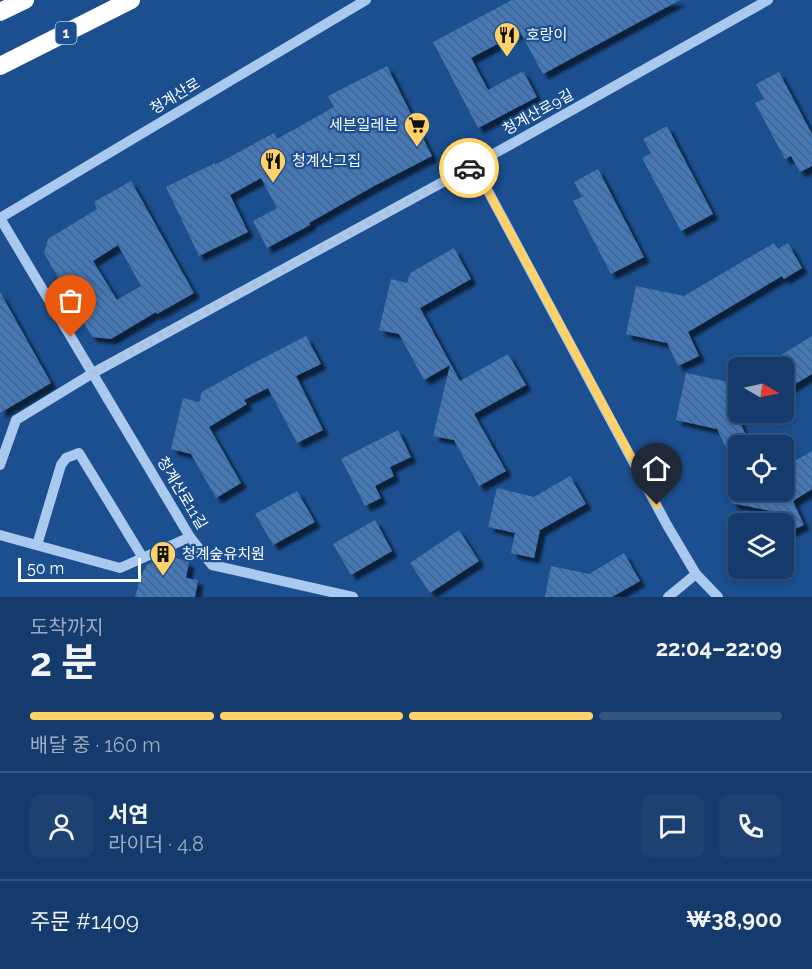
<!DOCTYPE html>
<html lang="ko">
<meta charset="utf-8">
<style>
body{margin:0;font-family:Raleway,"Noto Sans KR",sans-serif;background:#1d4271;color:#f1f3f6;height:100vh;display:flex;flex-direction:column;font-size:22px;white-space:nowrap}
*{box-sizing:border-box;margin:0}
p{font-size:20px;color:#9dadc1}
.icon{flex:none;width:33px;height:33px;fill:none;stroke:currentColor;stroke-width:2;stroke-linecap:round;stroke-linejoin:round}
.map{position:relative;height:597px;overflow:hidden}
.side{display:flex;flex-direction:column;background:#143b6b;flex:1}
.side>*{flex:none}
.needle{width:39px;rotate:99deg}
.buttons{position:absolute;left:728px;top:357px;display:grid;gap:12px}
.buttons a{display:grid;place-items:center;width:66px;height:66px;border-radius:9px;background:#143b6b;box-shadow:0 3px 9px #0003,0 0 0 2px #33557e;font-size:30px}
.scale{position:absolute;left:18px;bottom:15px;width:123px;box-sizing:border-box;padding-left:6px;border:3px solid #fff;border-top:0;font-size:16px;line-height:21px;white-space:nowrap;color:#fff;-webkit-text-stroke:4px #1b4f8f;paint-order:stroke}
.pin{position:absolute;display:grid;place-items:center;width:51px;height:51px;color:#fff;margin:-62px -26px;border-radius:50% 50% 50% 0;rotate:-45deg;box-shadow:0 0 6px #0007}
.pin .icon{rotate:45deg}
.courier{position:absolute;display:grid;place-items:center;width:60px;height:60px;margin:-30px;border:4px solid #ffd166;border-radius:50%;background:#fff;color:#222;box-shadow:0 2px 8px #0007}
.overview em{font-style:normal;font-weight:700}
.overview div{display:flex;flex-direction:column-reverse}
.overview{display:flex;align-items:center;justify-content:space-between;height:102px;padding:0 30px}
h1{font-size:39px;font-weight:700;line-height:45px}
.bar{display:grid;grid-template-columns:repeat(4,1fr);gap:9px 6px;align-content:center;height:72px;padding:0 30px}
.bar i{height:8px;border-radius:4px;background:#33557e}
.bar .active{background:#ffd166}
.bar p{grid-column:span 4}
.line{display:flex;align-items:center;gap:15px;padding:0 30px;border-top:2px solid #33557e}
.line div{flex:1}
.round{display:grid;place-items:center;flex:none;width:63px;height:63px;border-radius:9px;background:#1d4271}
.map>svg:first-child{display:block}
.building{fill:url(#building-back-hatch);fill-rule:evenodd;filter:url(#shadow)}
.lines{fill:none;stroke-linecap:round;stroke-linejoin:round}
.minor{stroke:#a9c9ee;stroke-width:10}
.highway{stroke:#fff;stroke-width:18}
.done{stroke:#afc1d8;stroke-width:6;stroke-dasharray:0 10.8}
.route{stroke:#ffd166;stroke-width:8}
.labels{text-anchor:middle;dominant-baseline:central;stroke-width:4.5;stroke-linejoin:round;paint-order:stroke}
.shield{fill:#1b4f8f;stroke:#bbcadd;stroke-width:1.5}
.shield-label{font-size:14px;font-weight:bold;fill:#fff}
.poi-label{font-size:15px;fill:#fff;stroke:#1b4f8f;text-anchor:start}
.street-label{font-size:15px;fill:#fff;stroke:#1b4f8f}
</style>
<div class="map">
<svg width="812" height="597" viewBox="0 0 812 597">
<defs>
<pattern id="building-back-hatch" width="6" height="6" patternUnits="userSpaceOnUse" patternTransform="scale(1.5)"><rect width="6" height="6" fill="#4478b7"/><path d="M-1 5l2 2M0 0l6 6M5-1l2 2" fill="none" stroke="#486282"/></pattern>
<filter id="shadow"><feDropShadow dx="5.5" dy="5.5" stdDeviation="1.5" flood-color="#0009"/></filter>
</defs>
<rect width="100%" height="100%" fill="#1b4f8f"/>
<!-- building -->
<path class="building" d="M512 0H680L543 74 520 32 471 58 488 90 523 71 537 97 478 128 433 42Z
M387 66 432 156 374 186 309 223 310 225 267 248 253 221 277 208 261 178 230 195 248 232 199 256 166 187 215 163V165L274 133 277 139 334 107 328 96Z
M779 72 812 134V166L800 172 791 156 785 159 755 103 764 99 756 84Z
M667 126 713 214 681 231 642 158 651 153 643 139Z
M598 169 644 257 611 274 573 201 582 197 574 182Z
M131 181 194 293 157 314 156 312 111 339 92 337 44 253 48 239 97 209 94 202ZM118 245 141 286 117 300 93 261Z
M774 243 778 249 788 243 802 268 784 279 782 276 688 332 699 356 678 366 667 343 626 334 636 286 684 296Z
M454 248 471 279 420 308 460 381 508 354 526 385 474 414 506 471 479 486 454 440 433 436 450 365 424 380 399 334 379 330 391 279 407 283 410 273Z
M0 292 51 383 0 413Z
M306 336 321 364 296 376 323 430 297 443 268 388 244 400 247 404 209 427 241 483 216 498 191 454 171 449 183 398 199 402 202 392 246 367Z
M812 336V374L783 391V368H760Z
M686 373 738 384V418L749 442 738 446V448L728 452 717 429 676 420Z
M398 430 411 457 390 467 394 476 375 486 381 498 365 506 341 459Z
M812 451V489L793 501 804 525 783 534V524H777L771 511 731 503 734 490H783V464L788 465Z
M570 476 586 504 540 530 534 558 511 553 515 533 488 527 497 488 534 497Z
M297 491 315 522 273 545 255 514Z
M375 520 392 551 351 575 333 544Z
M459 530 479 561 430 593 410 563Z
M624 553 640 581 612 597H545L551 566 589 574Z
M172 557 189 562 186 578 198 580 195 597H135L141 576 147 565 162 558Z"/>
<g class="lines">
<!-- minor -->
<path class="minor" d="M474 165 667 525 696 574 718 597
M0 218 190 537 212 565 353 597
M0 218 366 0
M0 465 16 420 93 373 474 165 768 0
M0 535 120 568 190 537
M37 545 61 465 66 458 79 453 143 558
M668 597 696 574"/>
<!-- highway -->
<path class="highway" d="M0 12 25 0
M0 66 131 0"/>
</g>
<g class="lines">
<!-- done -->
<path class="done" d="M71 337 93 373 469 168"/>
<!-- route -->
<path class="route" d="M469 168 474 165 657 505"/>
</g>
<!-- icons -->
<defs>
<g id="restaurant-pin" transform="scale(1.35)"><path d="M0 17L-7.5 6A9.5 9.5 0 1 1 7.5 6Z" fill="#ffd166" stroke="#1b4f8f"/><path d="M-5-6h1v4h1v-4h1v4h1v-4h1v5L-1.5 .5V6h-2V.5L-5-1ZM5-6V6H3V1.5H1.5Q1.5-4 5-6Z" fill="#111"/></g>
<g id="supermarket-pin" transform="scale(1.35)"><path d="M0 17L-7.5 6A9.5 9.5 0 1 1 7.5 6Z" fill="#ffd166" stroke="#1b4f8f"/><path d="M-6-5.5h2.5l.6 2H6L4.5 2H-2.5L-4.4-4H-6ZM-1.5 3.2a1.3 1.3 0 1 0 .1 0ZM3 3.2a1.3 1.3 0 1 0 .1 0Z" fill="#111"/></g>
<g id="building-pin" transform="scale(1.35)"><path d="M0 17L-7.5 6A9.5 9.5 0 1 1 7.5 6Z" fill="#ffd166" stroke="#1b4f8f"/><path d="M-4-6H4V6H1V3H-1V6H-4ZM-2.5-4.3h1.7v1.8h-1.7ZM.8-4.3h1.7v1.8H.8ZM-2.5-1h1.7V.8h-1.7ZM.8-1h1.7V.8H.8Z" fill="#111"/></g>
</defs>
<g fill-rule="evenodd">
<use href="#restaurant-pin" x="507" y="35"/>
<use href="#supermarket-pin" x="417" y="125"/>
<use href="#restaurant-pin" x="273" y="161"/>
<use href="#building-pin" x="163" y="554"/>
</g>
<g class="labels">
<!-- shield labels -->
<rect class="shield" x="55.5" y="22" width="21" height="22" rx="4.5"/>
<g class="shield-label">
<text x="66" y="33">1</text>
</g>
<!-- poi labels -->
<g class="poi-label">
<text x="526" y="35">호랑이</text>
<text x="398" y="125" text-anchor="end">세븐일레븐</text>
<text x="292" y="161">청계산그집</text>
<text x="182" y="554">청계숲유치원</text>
</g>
<!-- street labels -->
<g class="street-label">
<text transform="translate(175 96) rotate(-31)">청계산로</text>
<text transform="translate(538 112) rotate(-29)">청계산로9길</text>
<text transform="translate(182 493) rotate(59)">청계산로11길</text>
</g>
</g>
</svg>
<div class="buttons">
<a><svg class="needle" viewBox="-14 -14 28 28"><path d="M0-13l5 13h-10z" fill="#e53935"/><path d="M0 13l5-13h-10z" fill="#9dadc1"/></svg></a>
<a><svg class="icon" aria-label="locate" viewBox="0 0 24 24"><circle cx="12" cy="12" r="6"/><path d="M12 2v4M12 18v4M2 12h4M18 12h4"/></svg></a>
<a><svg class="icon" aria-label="layers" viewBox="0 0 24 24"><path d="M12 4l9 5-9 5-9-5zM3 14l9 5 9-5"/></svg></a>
</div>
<div class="scale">50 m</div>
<div class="pin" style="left:71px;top:337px;background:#ea580c"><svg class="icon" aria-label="bag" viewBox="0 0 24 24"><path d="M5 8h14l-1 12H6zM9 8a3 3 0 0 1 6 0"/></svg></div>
<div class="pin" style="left:657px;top:505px;background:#1f2937"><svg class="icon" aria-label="home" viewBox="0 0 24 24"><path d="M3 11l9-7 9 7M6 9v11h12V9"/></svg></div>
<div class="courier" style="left:469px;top:168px"><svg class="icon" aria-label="car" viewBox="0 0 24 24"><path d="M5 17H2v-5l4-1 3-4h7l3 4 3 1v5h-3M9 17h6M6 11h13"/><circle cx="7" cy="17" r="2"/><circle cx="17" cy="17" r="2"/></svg></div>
</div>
<section class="side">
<div class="overview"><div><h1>2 분</h1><p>도착까지</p></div><em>22:04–22:09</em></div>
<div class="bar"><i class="active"></i><i class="active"></i><i class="active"></i><i></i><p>배달 중 · 160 m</p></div>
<div class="line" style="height:108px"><a class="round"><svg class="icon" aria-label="person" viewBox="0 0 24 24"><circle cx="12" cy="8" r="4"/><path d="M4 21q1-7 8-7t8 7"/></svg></a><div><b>서연</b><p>라이더 · 4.8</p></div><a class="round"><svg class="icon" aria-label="chat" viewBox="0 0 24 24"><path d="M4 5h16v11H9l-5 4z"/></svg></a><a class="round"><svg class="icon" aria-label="phone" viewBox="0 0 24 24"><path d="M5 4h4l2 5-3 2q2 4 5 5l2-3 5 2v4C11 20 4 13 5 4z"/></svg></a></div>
<div class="line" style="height:78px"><div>주문 #1409</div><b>₩38,900</b></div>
</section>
